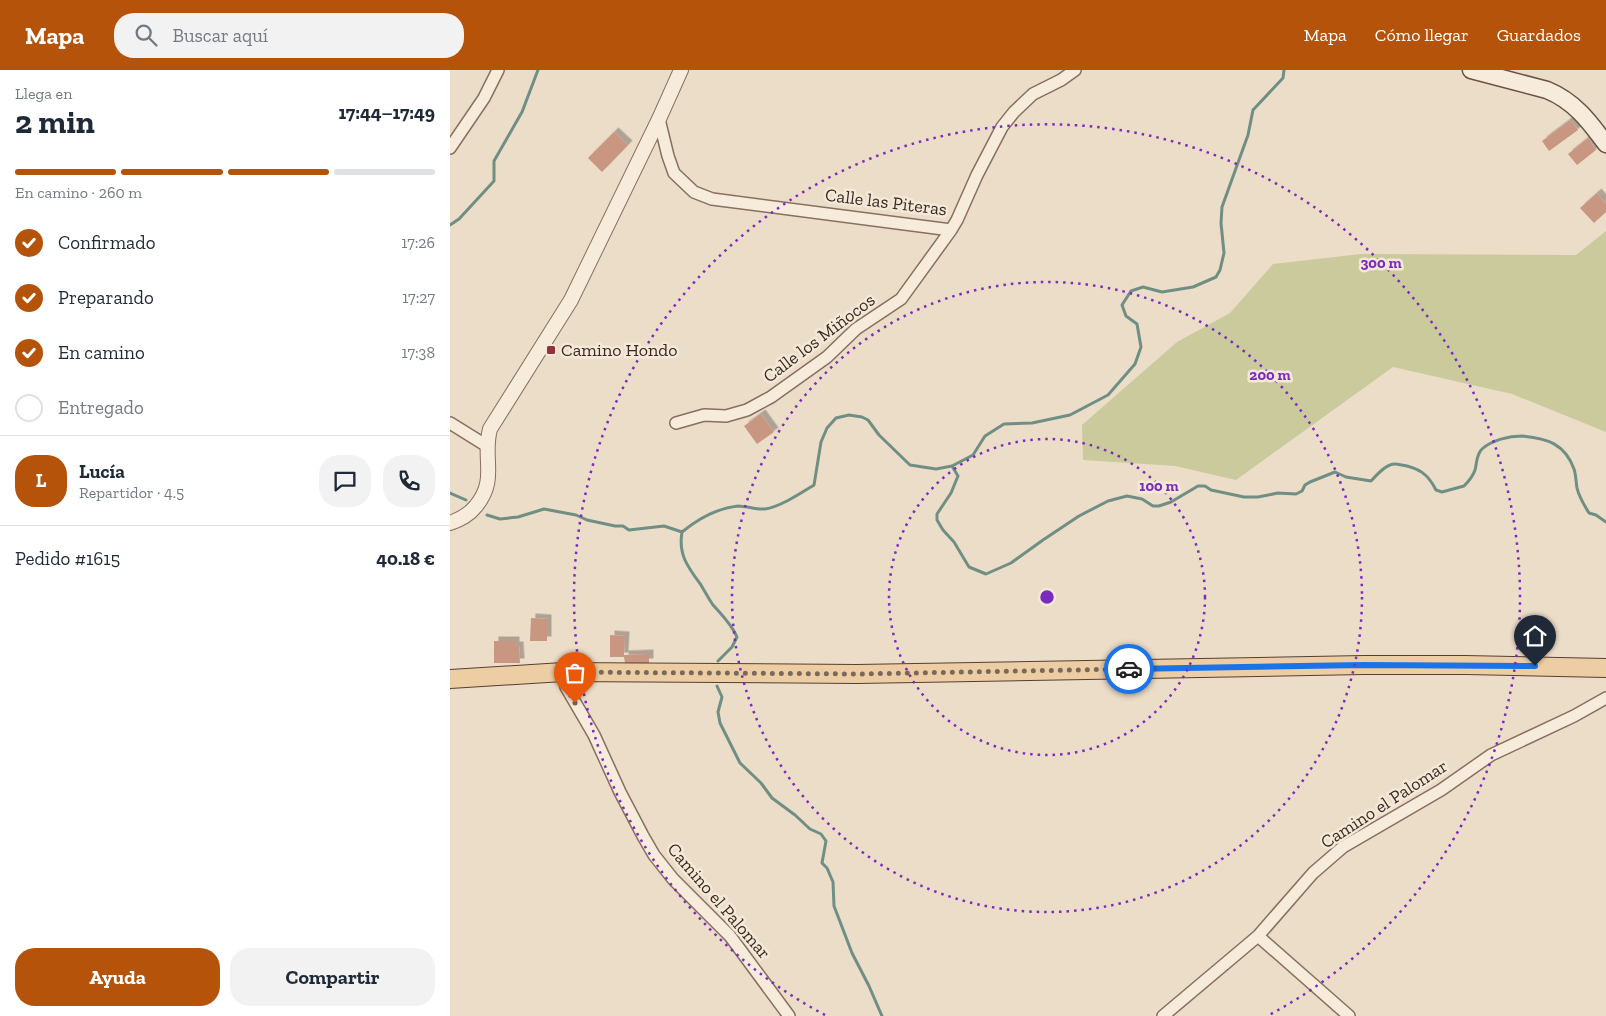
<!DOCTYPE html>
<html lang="es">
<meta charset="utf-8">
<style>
body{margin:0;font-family:"Zilla Slab",serif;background:#f2f2f3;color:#1f2937;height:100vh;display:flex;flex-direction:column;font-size:19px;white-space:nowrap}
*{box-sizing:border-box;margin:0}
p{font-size:16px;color:#747a83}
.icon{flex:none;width:28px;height:28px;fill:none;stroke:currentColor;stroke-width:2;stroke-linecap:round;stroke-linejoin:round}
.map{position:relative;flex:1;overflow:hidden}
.drawer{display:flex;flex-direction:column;background:#fff;width:450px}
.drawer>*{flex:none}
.pin{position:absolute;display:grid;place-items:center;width:42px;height:42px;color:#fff;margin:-51px -21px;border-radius:50% 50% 50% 0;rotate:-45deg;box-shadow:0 0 5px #0007}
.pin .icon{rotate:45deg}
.courier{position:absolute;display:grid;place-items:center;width:50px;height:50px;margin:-25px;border:4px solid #1a73e8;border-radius:50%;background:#fff;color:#222;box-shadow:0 1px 6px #0007}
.headline em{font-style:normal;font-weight:700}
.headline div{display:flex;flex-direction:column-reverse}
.headline{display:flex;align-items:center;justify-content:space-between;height:85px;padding:0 15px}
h1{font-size:32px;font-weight:700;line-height:38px}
.bar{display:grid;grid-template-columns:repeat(4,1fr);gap:8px 5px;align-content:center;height:60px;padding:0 15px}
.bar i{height:6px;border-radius:4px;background:#e0e1e3}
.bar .active{background:#b45309}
.bar p{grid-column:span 4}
.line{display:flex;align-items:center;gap:12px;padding:0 15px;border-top:1px solid #e0e1e3}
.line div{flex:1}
.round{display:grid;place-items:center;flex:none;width:52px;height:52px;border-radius:20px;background:#f2f2f3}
ol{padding:0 15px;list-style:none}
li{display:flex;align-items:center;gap:15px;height:55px}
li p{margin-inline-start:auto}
li .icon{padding:5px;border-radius:50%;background:#b45309;color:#fff;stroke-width:4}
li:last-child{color:#747a83}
li i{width:28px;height:28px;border:2px solid #e0e1e3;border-radius:50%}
.primary-button{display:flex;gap:10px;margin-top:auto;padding:10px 15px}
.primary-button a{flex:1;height:58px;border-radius:20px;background:#b45309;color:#fff;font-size:20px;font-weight:700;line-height:58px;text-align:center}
.primary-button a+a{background:#f2f2f3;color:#1f2937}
header{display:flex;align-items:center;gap:30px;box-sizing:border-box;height:70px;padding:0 25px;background:#b45309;color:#fff}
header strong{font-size:24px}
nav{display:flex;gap:28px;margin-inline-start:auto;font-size:18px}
.search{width:350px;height:45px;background:#f2f2f3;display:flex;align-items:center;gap:12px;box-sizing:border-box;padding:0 18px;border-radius:20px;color:#747a83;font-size:19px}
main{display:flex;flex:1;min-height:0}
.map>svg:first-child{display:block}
.green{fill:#caca9d}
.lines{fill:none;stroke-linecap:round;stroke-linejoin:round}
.stream{stroke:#708f84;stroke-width:3}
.building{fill:#c89681;filter:url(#shadow)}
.minor-casing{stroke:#886f5f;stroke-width:14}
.tertiary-casing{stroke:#886f5f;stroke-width:16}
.secondary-casing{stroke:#6a5142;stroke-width:19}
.primary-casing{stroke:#563f32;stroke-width:20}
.minor{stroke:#f7ecdc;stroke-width:11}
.tertiary{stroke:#f7ecdc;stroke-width:14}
.secondary{stroke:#f7ecdc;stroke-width:16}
.primary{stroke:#eccda4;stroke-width:18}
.done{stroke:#78695c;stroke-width:5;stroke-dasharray:0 9}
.route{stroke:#1a73e8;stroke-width:6}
.ring{fill:none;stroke:#7b2cbf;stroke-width:2.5;stroke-dasharray:2.5 5}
.poi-dot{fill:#93323f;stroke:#f4e9d8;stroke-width:2}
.labels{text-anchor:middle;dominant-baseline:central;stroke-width:5;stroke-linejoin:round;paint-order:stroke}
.street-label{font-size:18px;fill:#392a21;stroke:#f4e9d8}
.poi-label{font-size:18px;fill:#392a21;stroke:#f4e9d8;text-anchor:start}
.centre{fill:#7b2cbf;stroke:#f4e9d8;stroke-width:2.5}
.ring-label{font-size:15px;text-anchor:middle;font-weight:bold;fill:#7b2cbf;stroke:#f4e9d8;stroke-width:5;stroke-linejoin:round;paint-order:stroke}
</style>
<header>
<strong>Mapa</strong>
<div class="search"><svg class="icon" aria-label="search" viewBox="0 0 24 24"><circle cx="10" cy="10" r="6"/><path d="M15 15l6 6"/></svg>Buscar aquí</div>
<nav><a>Mapa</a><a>Cómo llegar</a><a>Guardados</a></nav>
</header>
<main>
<section class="drawer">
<div class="headline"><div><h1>2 min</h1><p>Llega en</p></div><em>17:44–17:49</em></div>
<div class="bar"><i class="active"></i><i class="active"></i><i class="active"></i><i></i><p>En camino · 260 m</p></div>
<ol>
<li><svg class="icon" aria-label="check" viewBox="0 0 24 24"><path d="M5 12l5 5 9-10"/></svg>Confirmado<p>17:26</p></li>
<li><svg class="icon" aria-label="check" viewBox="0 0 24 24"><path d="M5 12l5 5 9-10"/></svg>Preparando<p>17:27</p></li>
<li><svg class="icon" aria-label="check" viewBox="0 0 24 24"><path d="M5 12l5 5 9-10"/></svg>En camino<p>17:38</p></li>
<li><i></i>Entregado</li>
</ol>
<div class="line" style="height:90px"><b class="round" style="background:#b45309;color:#fff">L</b><div><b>Lucía</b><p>Repartidor · 4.5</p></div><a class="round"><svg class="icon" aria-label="chat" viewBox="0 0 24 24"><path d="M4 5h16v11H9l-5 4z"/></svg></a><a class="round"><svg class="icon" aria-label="phone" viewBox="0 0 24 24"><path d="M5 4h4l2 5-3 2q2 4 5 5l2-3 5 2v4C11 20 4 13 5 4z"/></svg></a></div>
<div class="line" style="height:65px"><div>Pedido #1615</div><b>40.18 €</b></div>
<div class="primary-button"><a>Ayuda</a><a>Compartir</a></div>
</section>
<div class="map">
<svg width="1156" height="946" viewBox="0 0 1156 946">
<defs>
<filter id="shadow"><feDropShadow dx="4.5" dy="-4.5" stdDeviation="0" flood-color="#0004"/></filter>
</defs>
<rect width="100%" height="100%" fill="#ecddc9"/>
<!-- green -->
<path class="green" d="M1156 161V362L1062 324 943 297 786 410 725 396 633 390 632 355 727 272 780 243 823 194 911 184 1126 185Z"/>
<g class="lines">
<!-- stream -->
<path class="stream" d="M0 155 9 149 44 111V91L72 42 88 0
M502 396 508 406 501 423 487 444V450L493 460 504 472 519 497 536 504 561 493 593 470 629 446 658 431 677 426 692 429 703 436H709L721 432 748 416H755L761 420 794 427H808L828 423 846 424 852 421 855 415 860 412 885 402 896 407 921 411C927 405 932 398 940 395 944 393 947 394 952 395 969 398 978 404 986 420L992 422 1014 416C1018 412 1023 406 1025 400 1027 393 1026 385 1032 379 1042 370 1059 366 1072 366 1097 368 1115 374 1124 399 1126 405 1126 412 1127 418 1129 427 1134 435 1139 443L1146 445 1156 452
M0 423 16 430
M37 445 50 449 68 447 94 439 126 445 137 450 165 456H173L179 460 214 456 232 462C248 449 268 438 288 436 297 436 306 440 315 439 330 437 351 423 364 415L371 372 377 358 386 348 399 345 412 347 418 350 429 365 460 395 486 399 502 396 523 385 535 366 554 354 582 353 620 345 658 325 685 294 691 277 687 254 676 246 672 235 681 221 693 217 712 222 743 217 766 207 770 200 774 183 771 153 772 137 798 65 803 40 833 8 834 0
M232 462C228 485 238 497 251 515 255 522 259 529 263 535 272 545 282 555 287 567L282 577 268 591
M267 616 272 627 268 642 270 653 290 693 311 713 322 728 345 745 360 759 371 764 376 771 372 793 377 798 383 812 384 836 402 883 419 916 432 946"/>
</g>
<!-- building -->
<path class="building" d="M1120 50 1128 60 1099 81 1092 71Z
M164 62 178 75 152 102 138 88Z
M1138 68 1146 80 1127 95 1118 84Z
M1147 123 1156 134V142L1144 153 1130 138Z
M311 344 324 362 307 374 294 356Z
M81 548 97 549V571H80Z
M160 565 175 566 174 585 199 584V593H175L174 587H160Z
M44 571H65V576H69L70 593H44Z"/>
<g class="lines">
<!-- minor casing -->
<g class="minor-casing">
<path id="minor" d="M209 49 218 86 224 103 244 122 262 129 501 160 507 150 527 105 552 57 564 42 583 24 611 10 625 0
M0 78 34 28 48 0
M0 353 37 376
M226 353 254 345 276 346 297 340 321 327 377 287 406 259 451 229 501 160
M113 602 116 617 144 665 170 722 193 766 204 785 223 809 280 866 339 946
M808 866 899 946
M713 946 808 866 863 803 893 777 991 720 1041 685 1124 646 1156 628"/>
</g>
<!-- tertiary casing -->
<g class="tertiary-casing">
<path id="tertiary" d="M0 453C11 449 19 445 26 436 48 409 32 389 40 359L121 230 209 49 231 0"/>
</g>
<!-- secondary casing -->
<g class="secondary-casing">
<path id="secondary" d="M1021 0 1097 20C1124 31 1139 51 1156 74"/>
</g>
<!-- primary casing -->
<g class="primary-casing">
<path id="primary" d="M0 609 113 602 407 604 914 595H1015L1156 598"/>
</g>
<!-- minor -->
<use href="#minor" class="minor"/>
<!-- tertiary -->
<use href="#tertiary" class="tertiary"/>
<!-- secondary -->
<use href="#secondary" class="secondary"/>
<!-- primary -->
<use href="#primary" class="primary"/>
</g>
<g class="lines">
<!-- done -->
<path class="done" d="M125 633 116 617 113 602 407 604 679 599"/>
<!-- route -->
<path class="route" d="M679 599 914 595 1085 596"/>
</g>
<!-- distance rings -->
<g class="ring">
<circle cx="597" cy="527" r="158"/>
<circle cx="597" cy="527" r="315"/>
<path d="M375 945A473 473 0 1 1 819 945"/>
</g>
<!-- markers -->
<rect class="poi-dot" x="96" y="275" width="10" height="10" rx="2.5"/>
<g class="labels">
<!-- street labels -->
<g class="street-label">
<text transform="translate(436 132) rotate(7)">Calle las Piteras</text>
<text transform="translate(369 268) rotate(-37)">Calle los Miñocos</text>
<text transform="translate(934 734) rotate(-33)">Camino el Palomar</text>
<text transform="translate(269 831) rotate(49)">Camino el Palomar</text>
</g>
<!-- poi labels -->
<g class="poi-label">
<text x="111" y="280">Camino Hondo</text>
</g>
</g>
<circle cx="597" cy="527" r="8" class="centre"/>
<g class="ring-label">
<text x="931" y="198">300 m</text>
<text x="820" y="310">200 m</text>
<text x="709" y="421">100 m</text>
</g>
</svg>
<div class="pin" style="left:125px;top:633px;background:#ea580c"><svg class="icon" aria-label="bag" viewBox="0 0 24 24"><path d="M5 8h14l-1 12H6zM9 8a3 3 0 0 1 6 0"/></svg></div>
<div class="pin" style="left:1085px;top:596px;background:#1f2937"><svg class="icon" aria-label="home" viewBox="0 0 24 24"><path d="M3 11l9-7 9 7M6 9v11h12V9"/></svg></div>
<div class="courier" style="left:679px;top:599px"><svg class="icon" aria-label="car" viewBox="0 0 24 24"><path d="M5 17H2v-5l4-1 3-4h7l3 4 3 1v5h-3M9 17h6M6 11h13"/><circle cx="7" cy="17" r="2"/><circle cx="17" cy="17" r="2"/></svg></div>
</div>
</main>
